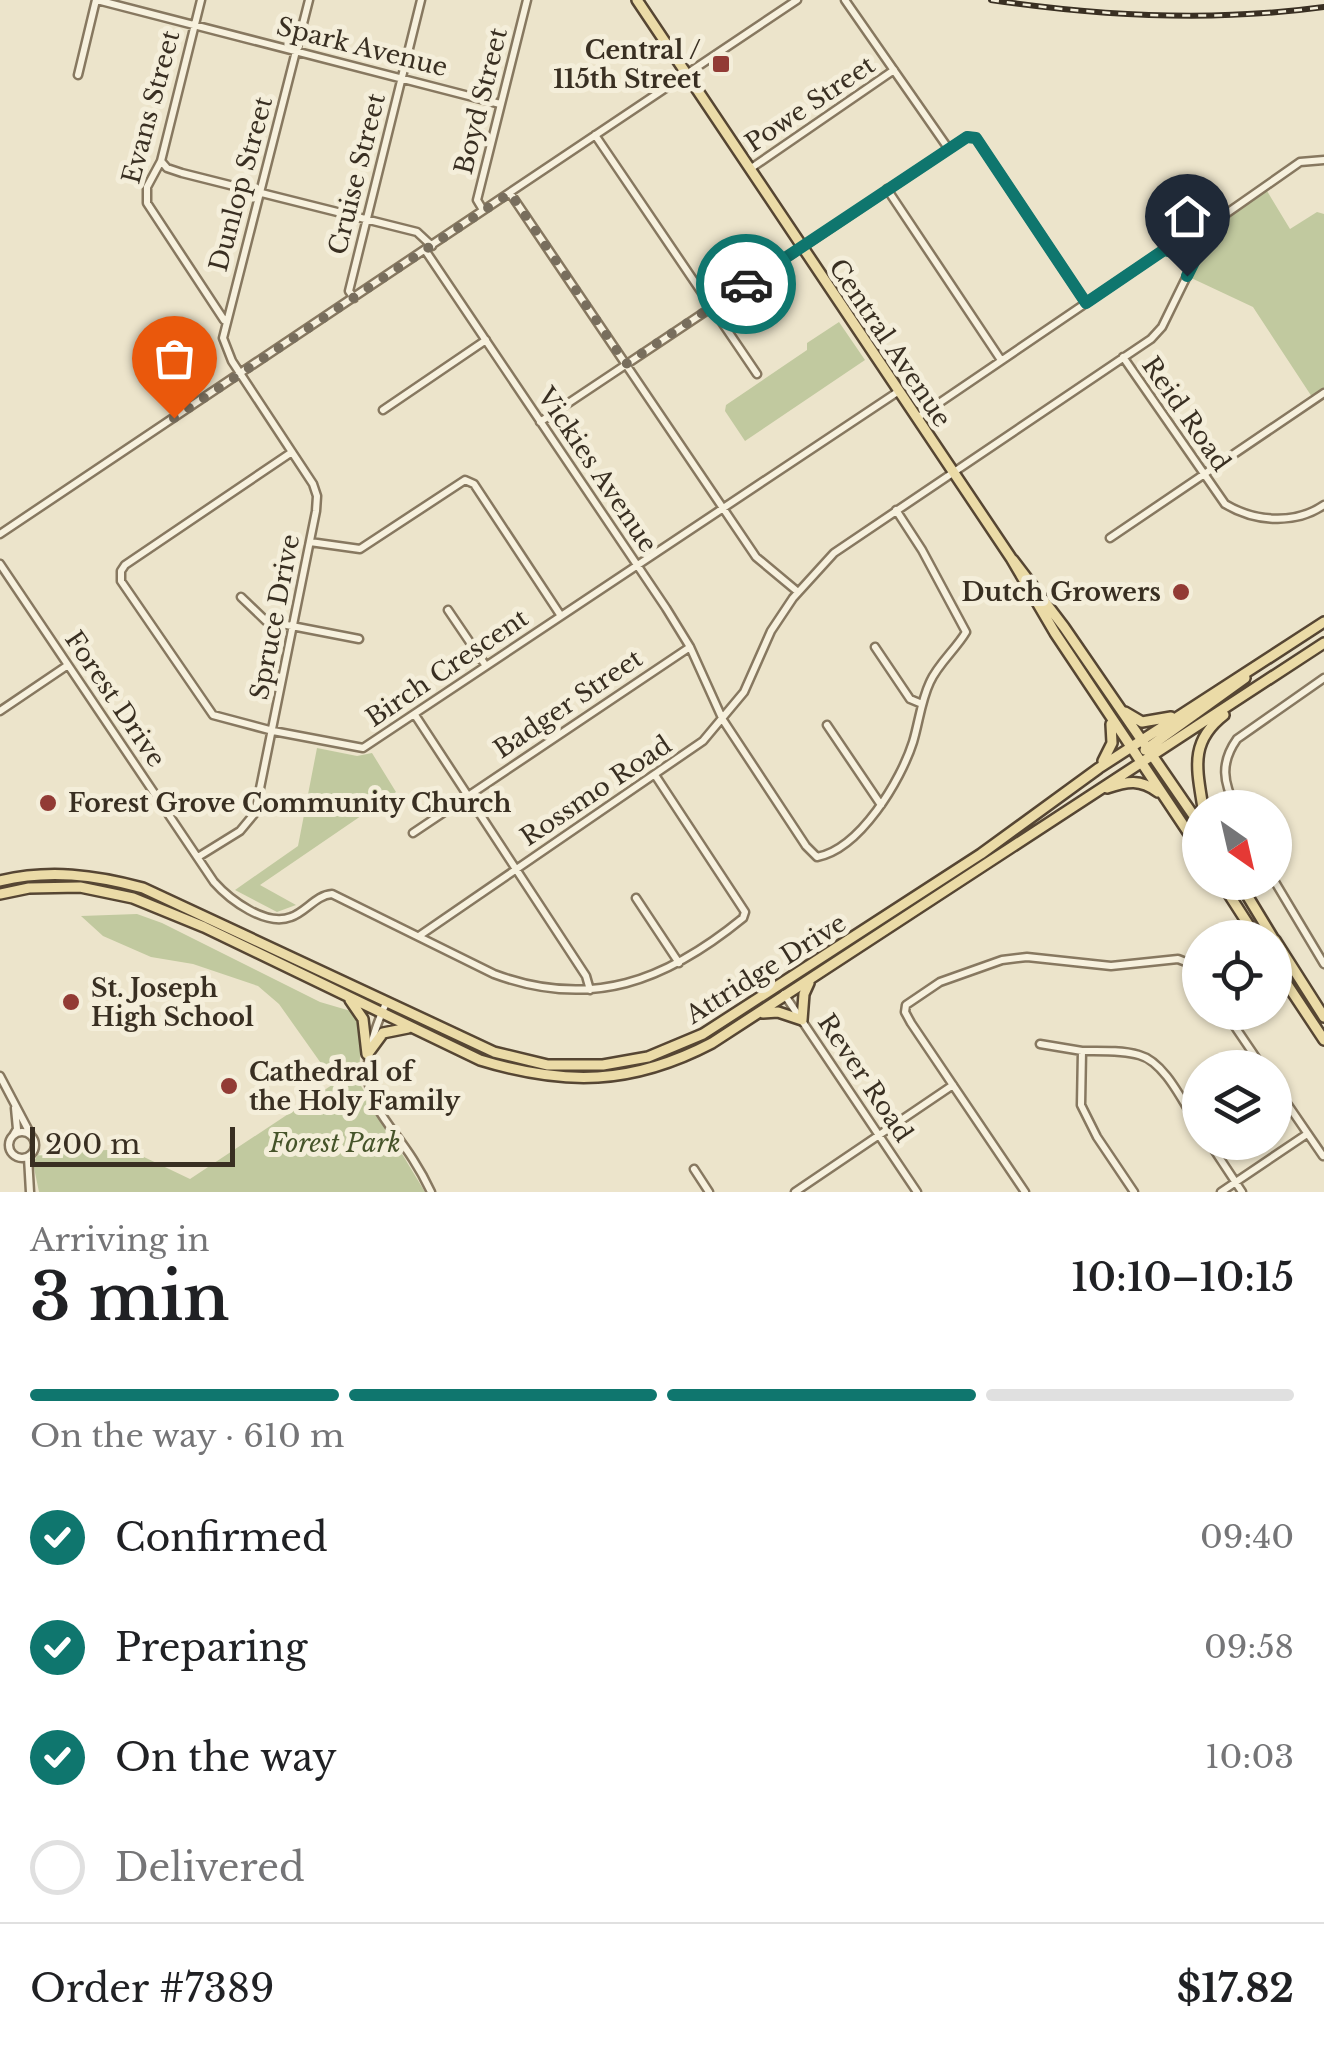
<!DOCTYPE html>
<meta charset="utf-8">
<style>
body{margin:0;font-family:"Libre Baskerville",serif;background:#f2f2f2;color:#202124;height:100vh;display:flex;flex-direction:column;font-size:38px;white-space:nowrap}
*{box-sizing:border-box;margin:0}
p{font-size:32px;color:#757577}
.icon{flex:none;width:55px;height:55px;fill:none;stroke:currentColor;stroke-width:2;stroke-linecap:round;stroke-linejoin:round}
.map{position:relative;height:1192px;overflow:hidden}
.details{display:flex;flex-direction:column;background:#fff;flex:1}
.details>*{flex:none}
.needle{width:65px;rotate:146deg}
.tools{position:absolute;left:1182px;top:790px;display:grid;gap:20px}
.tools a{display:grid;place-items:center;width:110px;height:110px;border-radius:50%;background:#fff;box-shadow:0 2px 8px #0004;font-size:50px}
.scale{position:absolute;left:30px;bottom:25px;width:205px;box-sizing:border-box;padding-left:10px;border:5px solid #392f22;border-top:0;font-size:28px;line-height:35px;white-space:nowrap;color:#392f22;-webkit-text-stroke:8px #f4eeda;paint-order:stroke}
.pin{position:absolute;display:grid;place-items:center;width:85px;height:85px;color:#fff;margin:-102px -42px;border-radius:50% 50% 50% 0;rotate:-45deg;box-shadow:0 0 10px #0007}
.pin .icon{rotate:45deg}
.courier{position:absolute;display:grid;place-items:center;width:100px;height:100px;margin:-50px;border:8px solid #0f766e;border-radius:50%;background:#fff;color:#222;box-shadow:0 2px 12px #0007}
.headline em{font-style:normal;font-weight:600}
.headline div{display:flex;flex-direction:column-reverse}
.headline{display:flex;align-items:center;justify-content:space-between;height:170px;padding:0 30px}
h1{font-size:65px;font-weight:600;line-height:75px}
.bar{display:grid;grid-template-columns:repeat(4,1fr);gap:15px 10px;align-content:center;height:120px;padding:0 30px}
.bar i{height:12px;border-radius:8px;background:#e0e0e0}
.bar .current{background:#0f766e}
.bar p{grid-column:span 4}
.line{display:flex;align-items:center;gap:25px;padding:0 30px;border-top:2px solid #e0e0e0}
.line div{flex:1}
ol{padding:0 30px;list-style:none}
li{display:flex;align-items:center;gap:30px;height:110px}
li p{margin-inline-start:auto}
li .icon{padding:10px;border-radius:50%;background:#0f766e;color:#fff;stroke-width:4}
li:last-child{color:#757577}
li i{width:55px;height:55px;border:5px solid #e0e0e0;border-radius:50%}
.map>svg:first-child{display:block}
.park{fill:#c1c99f}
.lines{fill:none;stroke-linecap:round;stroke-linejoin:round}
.minor-casing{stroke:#877860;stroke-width:11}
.major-casing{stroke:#564633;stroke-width:14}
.minor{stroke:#f7f1de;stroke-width:6}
.major{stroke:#ebdba7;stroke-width:9}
.rail-casing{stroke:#392f22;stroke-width:6}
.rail{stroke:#f4eeda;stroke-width:2.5;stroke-dasharray:8;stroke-linecap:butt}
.done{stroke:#786e5d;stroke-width:10;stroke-dasharray:0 18}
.route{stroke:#0f766e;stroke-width:12}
.poi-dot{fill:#923b35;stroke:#f4eeda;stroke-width:4}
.labels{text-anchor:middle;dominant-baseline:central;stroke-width:10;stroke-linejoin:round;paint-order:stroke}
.street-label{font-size:25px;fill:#392f22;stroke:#f4eeda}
.poi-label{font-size:25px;font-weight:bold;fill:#392f22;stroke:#f4eeda;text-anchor:start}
.park-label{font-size:25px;font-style:italic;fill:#46542a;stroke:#f4eeda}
</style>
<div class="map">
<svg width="1324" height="1192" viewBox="0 0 1324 1192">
<rect width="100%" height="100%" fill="#ece4cb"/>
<!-- park -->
<path class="park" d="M1264 186 1290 229 1317 212 1324 214V393L1314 400 1253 307 1187 276 1220 218Z
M839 322 865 360 745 441 725 411 726 405 807 350V343Z
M317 748 357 756 372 753 396 792 260 885 296 905 277 912 235 890 298 846Z
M137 914 162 923 320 1002 354 1012 362 1034 358 1081 425 1192H39L33 1163 38 1154C65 1146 95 1155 123 1147L190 1179 335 1083 279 1004 258 986 193 964 151 957 103 936 81 916Z"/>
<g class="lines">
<!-- minor casing -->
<g class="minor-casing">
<path id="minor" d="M97 0 500 104
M201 0 161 161 147 187V203L224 320
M845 0 948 148
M78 75 96 0
M595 135 757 374
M161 161 167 168 182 173 417 232 432 246
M750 169 894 70
M887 189 1001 360
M510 193 756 557 798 592
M483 210 477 200 527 0
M425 250 666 608 690 647 723 720 806 846 817 857C860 849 901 780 913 742 919 722 921 701 930 682 938 664 956 649 966 632L922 550 896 510
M354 298 349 291 421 0
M1123 357 1225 504C1255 522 1295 525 1324 505
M383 410 486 340
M917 418 1164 250 1196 258
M540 422 967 137 976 138 1086 303
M292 452 125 565 121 571V581L213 715 273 731 363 748 899 391
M0 534 797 0
M1110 538 1324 393
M310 542 360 549 465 480 474 484 561 616
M0 564 214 882C230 900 266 927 291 917 306 912 316 895 332 894L494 974C591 1010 666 981 743 918L745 912 655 775
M241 597 266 621 359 639
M448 610 486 666
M875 647 910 699 922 704
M0 711 68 665
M415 715 586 976 590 990
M827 725 881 805
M1236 808C1223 782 1220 763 1237 739L1324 678
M413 833 690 647
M198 857 240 831 255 813 316 511 317 496 313 484 232 361 223 338 309 0
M1275 882 1324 964
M636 898 679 963
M419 936 703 741 744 692 771 631 793 598 834 553 1151 339 1162 327 1206 237 1220 218 1300 162 1324 160
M784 994 917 1192
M386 1003C339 1108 392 1108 431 1192
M1225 1012 1263 1068
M1040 1044 1082 1051
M0 1076 30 1133
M1275 1086 1323 1156
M9 1145a13 13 0 1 1 26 0a13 13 0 1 1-26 0Z
M14 1134 17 1129 15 1108
M1209 1142 1242 1192
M28 1157 30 1192
M694 1169 709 1192
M795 1192 953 1085
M1025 1192 911 1023 905 1012 906 1005 940 982 1002 960 1027 957 1111 966 1178 959 1191 964 1200 977
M1134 1192 1097 1137 1081 1105 1082 1051C1100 1051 1122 1050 1139 1055 1166 1062 1185 1107 1200 1129
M1221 1192 1307 1134"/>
</g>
<!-- major casing -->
<g class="major-casing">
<path id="major" d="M637 0 1011 558 1055 633 1200 850
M1013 560 1064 627 1200 825
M1125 712 1142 722 1171 717
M1145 750 1245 678
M1103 761 1112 743 1111 724
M1107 788C1128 781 1140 779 1158 792
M1203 808C1197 769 1189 742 1224 715
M0 881C49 869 95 875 143 888L494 1052 548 1065H603L648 1057 703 1034 981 854 1099 768 1324 622
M1221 882 1257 938
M1239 882 1273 938
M0 894 29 888 80 887 133 898 204 927 480 1060C565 1086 632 1085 712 1043L1324 643
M1275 940 1324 1017
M1275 966 1324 1040
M350 1000 363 1019 367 1054
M763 1013 778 1012 802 1020 804 994 809 983
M369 1052 383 1033 408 1028"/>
</g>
<!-- minor -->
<use href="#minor" class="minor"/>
<!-- major -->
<use href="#major" class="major"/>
<!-- rail casing -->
<g class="rail-casing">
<path id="rail" d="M991 0C1099 16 1215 22 1324 7"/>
</g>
<!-- rail -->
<use href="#rail" class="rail"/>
</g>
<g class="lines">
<!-- done -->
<path class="done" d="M174 418 510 193 626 364 746 284"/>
<!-- route -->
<path class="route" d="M746 284 967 137 976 138 1086 303 1164 250 1196 258 1187 276"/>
</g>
<!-- markers -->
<g class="poi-dot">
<rect x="711" y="54" width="20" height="20" rx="5"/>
<circle cx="1181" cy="592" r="10"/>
<circle cx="48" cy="803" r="10"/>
<circle cx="71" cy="1002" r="10"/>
<circle cx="229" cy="1086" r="10"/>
</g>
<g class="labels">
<!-- street labels -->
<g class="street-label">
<text transform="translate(362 47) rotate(14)">Spark Avenue</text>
<text transform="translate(481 101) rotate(-76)">Boyd Street</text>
<text transform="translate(810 104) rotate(-34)">Powe Street</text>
<text transform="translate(151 107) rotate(-75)">Evans Street</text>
<text transform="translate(357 174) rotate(-76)">Cruise Street</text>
<text transform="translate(241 184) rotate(-75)">Dunlop Street</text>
<text transform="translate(890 343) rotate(56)">Central Avenue</text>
<text transform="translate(1186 414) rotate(55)">Reid Road</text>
<text transform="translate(597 470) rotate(56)">Vickies Avenue</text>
<text transform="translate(275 617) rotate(-79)">Spruce Drive</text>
<text transform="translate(447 668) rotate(-34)">Birch Crescent</text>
<text transform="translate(115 699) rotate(56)">Forest Drive</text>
<text transform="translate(568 704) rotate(-34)">Badger Street</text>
<text transform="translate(596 791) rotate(-34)">Rossmo Road</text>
<text transform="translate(766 969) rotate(-32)">Attridge Drive</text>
<text transform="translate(865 1078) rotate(56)">Rever Road</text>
</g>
<!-- poi labels -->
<g class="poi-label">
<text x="701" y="50" text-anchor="end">Central /<tspan x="701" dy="29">115th Street</tspan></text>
<text x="1161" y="592" text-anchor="end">Dutch Growers</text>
<text x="68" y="803">Forest Grove Community Church</text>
<text x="91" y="988">St. Joseph<tspan x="91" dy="29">High School</tspan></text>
<text x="249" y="1072">Cathedral of<tspan x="249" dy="29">the Holy Family</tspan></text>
</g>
<!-- park labels -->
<g class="park-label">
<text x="335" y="1143">Forest Park</text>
</g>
</g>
</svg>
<div class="tools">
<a><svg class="needle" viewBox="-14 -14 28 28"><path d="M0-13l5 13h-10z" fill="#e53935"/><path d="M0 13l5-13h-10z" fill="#757577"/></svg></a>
<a><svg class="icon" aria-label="locate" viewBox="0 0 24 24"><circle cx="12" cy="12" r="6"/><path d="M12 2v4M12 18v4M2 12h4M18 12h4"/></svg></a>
<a><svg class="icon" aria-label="layers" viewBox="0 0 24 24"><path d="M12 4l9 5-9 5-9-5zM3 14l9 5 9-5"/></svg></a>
</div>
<div class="scale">200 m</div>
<div class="pin" style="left:174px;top:418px;background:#ea580c"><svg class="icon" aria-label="bag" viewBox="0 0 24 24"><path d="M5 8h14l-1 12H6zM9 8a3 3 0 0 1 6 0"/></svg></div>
<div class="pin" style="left:1187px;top:276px;background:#1f2937"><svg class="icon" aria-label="home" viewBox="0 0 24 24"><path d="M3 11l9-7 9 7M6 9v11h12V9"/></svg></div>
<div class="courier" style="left:746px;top:284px"><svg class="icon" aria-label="car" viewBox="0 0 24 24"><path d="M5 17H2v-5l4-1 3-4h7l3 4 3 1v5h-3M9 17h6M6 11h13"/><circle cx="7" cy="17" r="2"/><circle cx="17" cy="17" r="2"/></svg></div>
</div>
<section class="details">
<div class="headline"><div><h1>3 min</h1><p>Arriving in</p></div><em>10:10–10:15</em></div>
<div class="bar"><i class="current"></i><i class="current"></i><i class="current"></i><i></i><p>On the way · 610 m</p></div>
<ol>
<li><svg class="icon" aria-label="check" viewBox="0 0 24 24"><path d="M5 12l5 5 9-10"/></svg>Confirmed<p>09:40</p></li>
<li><svg class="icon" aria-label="check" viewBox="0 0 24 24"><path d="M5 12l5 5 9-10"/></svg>Preparing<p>09:58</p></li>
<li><svg class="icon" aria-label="check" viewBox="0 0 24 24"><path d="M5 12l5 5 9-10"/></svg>On the way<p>10:03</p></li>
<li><i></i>Delivered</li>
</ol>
<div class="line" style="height:130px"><div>Order #7389</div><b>$17.82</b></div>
</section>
